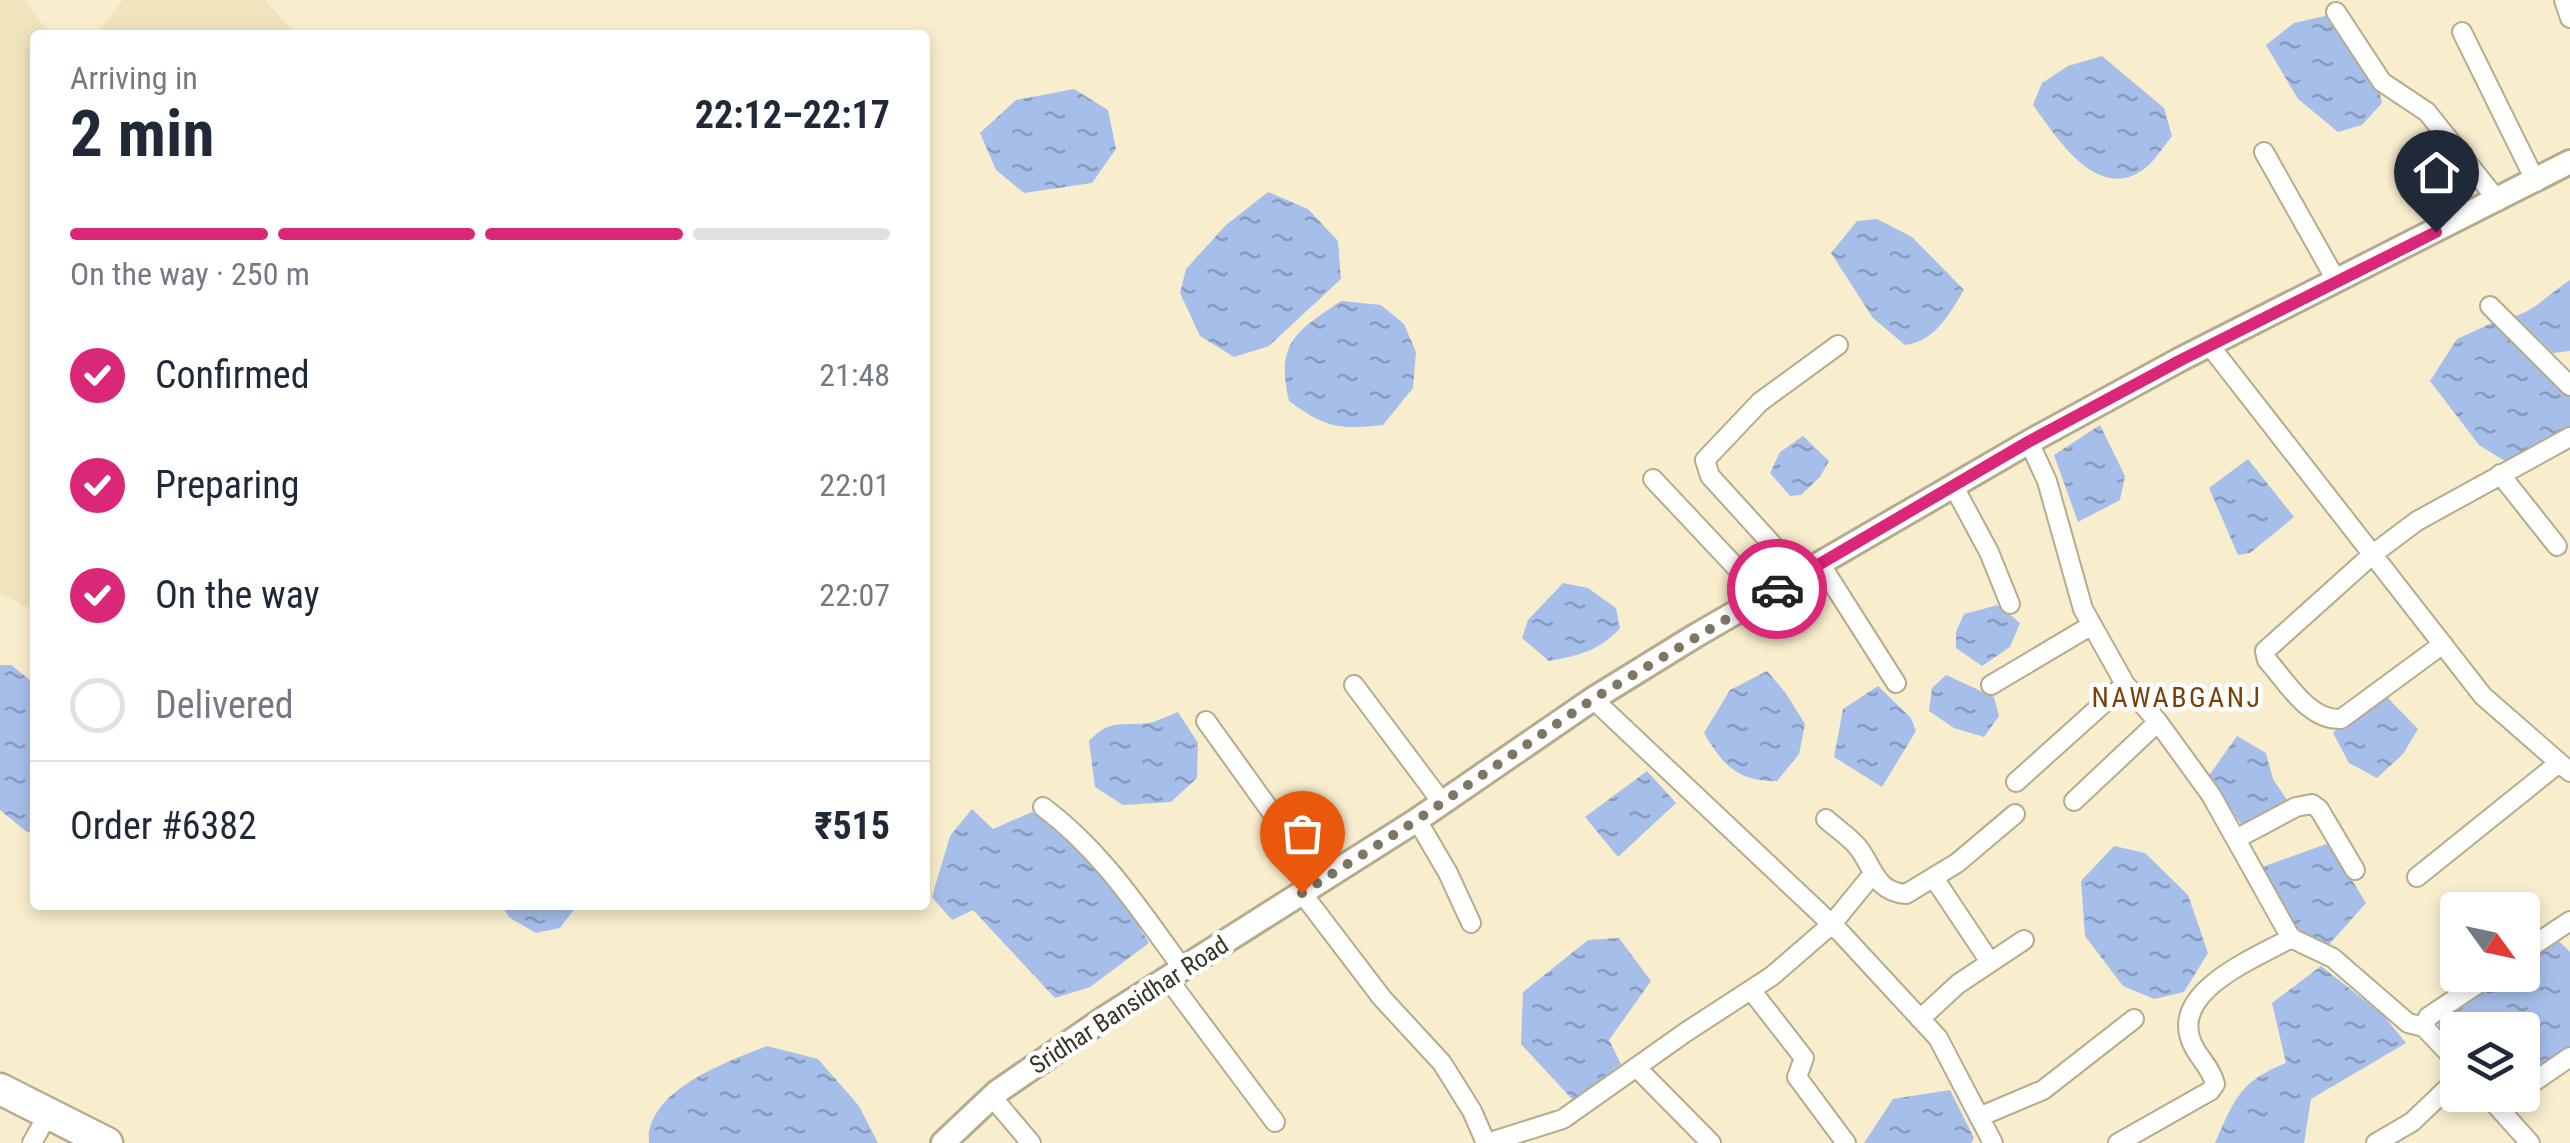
<!DOCTYPE html>
<meta charset="utf-8">
<style>
body{margin:0;font-family:"Roboto Condensed",sans-serif;background:#f6f6f7;color:#1f2937;height:100vh;display:flex;flex-direction:column;font-size:38px;white-space:nowrap}
*{box-sizing:border-box;margin:0}
p{font-size:32px;color:#747a83}
.icon{flex:none;width:55px;height:55px;fill:none;stroke:currentColor;stroke-width:2;stroke-linecap:round;stroke-linejoin:round}
.map{position:relative;flex:1;overflow:hidden}
.details{position:absolute;left:30px;top:30px;width:900px;height:880px;display:flex;flex-direction:column;background:#fff;border-radius:10px;box-shadow:0 5px 15px #0003}
.details>*{flex:none}
.needle{width:65px;rotate:123deg}
.controls{position:absolute;left:2440px;top:892px;display:grid;gap:20px}
.controls a{display:grid;place-items:center;width:100px;height:100px;border-radius:10px;background:#fff;box-shadow:0 5px 15px #0003;font-size:50px}
.pin{position:absolute;display:grid;place-items:center;width:85px;height:85px;color:#fff;margin:-102px -42px;border-radius:50% 50% 50% 0;rotate:-45deg;box-shadow:0 0 10px #0007}
.pin .icon{rotate:45deg}
.courier{position:absolute;display:grid;place-items:center;width:100px;height:100px;margin:-50px;border:8px solid #db2777;border-radius:50%;background:#fff;color:#222;box-shadow:0 2px 12px #0007}
.summary em{font-style:normal;font-weight:700}
.summary div{display:flex;flex-direction:column-reverse}
.summary{display:flex;align-items:center;justify-content:space-between;height:170px;padding:0 40px}
h1{font-size:65px;font-weight:700;line-height:75px}
.bar{display:grid;grid-template-columns:repeat(4,1fr);gap:15px 10px;align-content:center;height:120px;padding:0 40px}
.bar i{height:12px;border-radius:8px;background:#e0e1e3}
.bar .selected{background:#db2777}
.bar p{grid-column:span 4}
.line{display:flex;align-items:center;gap:25px;padding:0 40px;border-top:2px solid #e0e1e3}
.line div{flex:1}
ol{padding:0 40px;list-style:none}
li{display:flex;align-items:center;gap:30px;height:110px}
li p{margin-inline-start:auto}
li .icon{padding:10px;border-radius:50%;background:#db2777;color:#fff;stroke-width:4}
li:last-child{color:#747a83}
li i{width:55px;height:55px;border:5px solid #e0e1e3;border-radius:50%}
.map>svg:first-child{display:block}
.built{fill:#f0e4bc}
.water{fill:url(#water-ripples)}
.lines{fill:none;stroke-linecap:round;stroke-linejoin:round}
.minor-casing{stroke:#b5ac8d;stroke-width:22}
.tertiary-casing{stroke:#b5ac8d;stroke-width:28}
.primary-casing{stroke:#b5ac8d;stroke-width:35}
.minor{stroke:#fff;stroke-width:18}
.tertiary{stroke:#fff;stroke-width:22}
.primary{stroke:#fff;stroke-width:30}
.done{stroke:#7c7663;stroke-width:10;stroke-dasharray:0 18}
.route{stroke:#db2777;stroke-width:12}
.labels{text-anchor:middle;dominant-baseline:central;stroke-width:9;stroke-linejoin:round;paint-order:stroke}
.street-label{font-size:25px;fill:#393629;stroke:#fff}
.neighbourhood-label{font-size:28px;letter-spacing:2.5px;fill:#794106;stroke:#fff}
</style>
<div class="map">
<svg width="2570" height="1143" viewBox="0 0 2570 1143">
<defs>
<pattern id="water-ripples" width="26" height="14" patternUnits="userSpaceOnUse" patternTransform="scale(2.5)"><rect width="26" height="14" fill="#a6beea"/><path d="M2 4q2-2 4 0t4 0M15 11q2-2 4 0t4 0" fill="none" stroke="#889bbe"/></pattern>
</defs>
<rect width="100%" height="100%" fill="#f8eece"/>
<!-- built -->
<path class="built" d="M0 0H24L51 35H35V607H26L0 593Z
M123 0H265L296 35H95Z"/>
<!-- water -->
<path class="water" d="M2329 15 2377 81 2382 103 2362 125 2338 132 2298 99 2266 45 2294 23Z
M2102 56 2164 108 2172 136C2163 147 2153 164 2141 171 2095 201 2056 136 2033 105L2042 83 2068 66Z
M1074 89 1108 110 1116 149 1092 183 1024 193 996 170 980 133 1016 100Z
M1268 192 1308 209 1338 241 1341 279 1269 346 1234 357 1200 336 1180 293 1186 269 1226 225Z
M1877 219 1912 237 1964 290C1949 314 1936 341 1905 345L1873 318 1831 253 1857 221Z
M2570 280V351L2553 353 2514 316C2534 312 2552 291 2570 280Z
M1341 301 1381 305 1404 324 1416 352 1413 388 1383 425C1339 430 1324 427 1289 401 1275 342 1297 331 1341 301Z
M2494 322 2570 394V436L2508 463 2479 445 2430 381 2457 339Z
M2100 425 2125 476 2120 500 2078 522 2054 455Z
M1803 436 1829 461 1820 477 1801 495 1790 496 1770 473 1780 452Z
M2248 459 2294 517 2250 553 2238 555 2209 488Z
M1563 583 1588 588 1616 608 1620 628C1601 650 1578 656 1549 661L1522 638 1528 620Z
M1998 605 2020 623 2010 647 1982 666 1956 648V632L1964 614Z
M0 665H11L35 684V832H27L0 810Z
M1767 671 1785 692 1805 724 1799 754 1777 781C1738 782 1723 765 1704 733L1730 690Z
M1946 675 1994 697 1999 716 1984 737 1954 728 1929 711 1932 688Z
M1878 686 1911 718 1916 731 1882 787 1834 757 1843 709Z
M2384 694 2418 729 2403 754 2377 778 2349 763 2333 733 2358 709Z
M1178 712 1198 743 1197 778 1171 802 1123 805 1095 787 1089 741C1112 716 1126 728 1153 722 1162 719 1170 715 1178 712Z
M2237 736 2266 753 2273 779 2287 800 2246 831 2208 777Z
M1647 771 1676 803 1618 857 1585 817Z
M972 809 993 829 1032 812 1102 866 1149 943 1090 987 1055 998 973 910 952 920 932 897 950 836Z
M2329 843 2366 903 2326 948 2299 935 2262 867Z
M2114 846 2145 853 2188 895 2208 953 2184 992 2154 999 2123 986 2085 936 2081 881Z
M501 905H573L575 908 560 928 536 933 510 918Z
M1619 938 1651 981 1609 1040 1621 1064 1573 1100 1521 1044 1523 992 1588 940Z
M2557 939 2570 952V1051L2523 1081 2522 1030H2458L2457 1052 2444 1040 2437 1022 2505 975H2522L2523 963Z
M2321 966 2383 1015 2406 1043 2311 1099 2304 1143H2215C2235 1099 2239 1082 2286 1063L2272 1003Z
M767 1046 818 1059 859 1106 878 1143H649C644 1091 728 1061 767 1046Z
M1950 1090 1974 1138 1971 1143H1864L1893 1099Z"/>
<g class="lines">
<!-- minor casing -->
<g class="minor-casing">
<path id="minor" d="M2564 0 2570 18
M2336 12 2382 82 2427 112 2498 201
M2462 32 2536 182
M2264 152 2336 280
M2490 306 2570 386
M2210 346 2483 696 2570 772
M2029 442 2047 481 2083 609 2125 684 2158 722 2211 795 2291 938 2333 958 2408 1023 2424 1027
M2500 474 2557 546
M1653 479 1764 597
M1954 487 1989 552 2010 604
M1821 565 1896 683
M1801 576 1710 476 1705 460 1760 402 1838 345
M2443 644 2341 719C2309 721 2287 682 2267 660L2265 651 2373 554 2417 521 2570 437
M1354 685 1441 801
M1991 685 2092 625
M1593 699 1840 932 1938 1038 1993 1143
M1206 721 1321 881
M2016 782 2125 684
M2074 801 2158 722
M1043 807C1102 851 1140 910 1183 969
M1826 819C1836 828 1848 836 1857 846 1874 867 1874 891 1906 894L1957 863 2015 814
M1417 820 1448 873 1471 923
M2236 839 2296 807 2312 804 2319 809 2355 870
M2417 877 2559 763
M1934 878 1990 962
M1302 893 1382 998 1442 1063 1472 1111 1486 1143
M2522 953 2570 921
M1168 979 1275 1122
M1751 990 1804 1058 1797 1077 1846 1143
M1920 1019 1958 984 2024 940
M2458 1063 2424 1027 2428 1017 2491 975
M1636 1067 1711 1143
M2522 1090 2570 1057
M2487 1095 2530 1143
M992 1097 1031 1143
M1979 1117 2043 1090 2134 1019
M32 1143 48 1114
M1487 1143 1563 1119 1686 1032 1772 976 1832 924 1872 875
M2118 1143 2210 1091 2215 1084C2211 1067 2198 1058 2192 1043 2169 991 2256 958 2291 938
M2376 1143 2412 1122 2458 1078"/>
</g>
<!-- tertiary casing -->
<g class="tertiary-casing">
<path id="tertiary" d="M943 1143 997 1092 1106 1017 1417 820 1593 699 1695 636 2029 442 2181 359 2570 162"/>
</g>
<!-- primary casing -->
<g class="primary-casing">
<path id="primary" d="M0 1089 107 1143"/>
</g>
<!-- minor -->
<use href="#minor" class="minor"/>
<!-- tertiary -->
<use href="#tertiary" class="tertiary"/>
<!-- primary -->
<use href="#primary" class="primary"/>
</g>
<g class="lines">
<!-- done -->
<path class="done" d="M1302 893 1417 820 1593 699 1777 589"/>
<!-- route -->
<path class="route" d="M1777 589 2028 442 2181 360 2436 232"/>
</g>
<g class="labels">
<!-- street labels -->
<g class="street-label">
<text transform="translate(1129 1005) rotate(-33)">Sridhar Bansidhar Road</text>
</g>
<!-- neighbourhood labels -->
<g class="neighbourhood-label">
<text x="2177" y="697">NAWABGANJ</text>
</g>
</g>
</svg>
<div class="controls">
<a><svg class="needle" viewBox="-14 -14 28 28"><path d="M0-13l5 13h-10z" fill="#e53935"/><path d="M0 13l5-13h-10z" fill="#747a83"/></svg></a>
<a><svg class="icon" aria-label="layers" viewBox="0 0 24 24"><path d="M12 4l9 5-9 5-9-5zM3 14l9 5 9-5"/></svg></a>
</div>
<div class="pin" style="left:1302px;top:893px;background:#ea580c"><svg class="icon" aria-label="bag" viewBox="0 0 24 24"><path d="M5 8h14l-1 12H6zM9 8a3 3 0 0 1 6 0"/></svg></div>
<div class="pin" style="left:2436px;top:232px;background:#1f2937"><svg class="icon" aria-label="home" viewBox="0 0 24 24"><path d="M3 11l9-7 9 7M6 9v11h12V9"/></svg></div>
<div class="courier" style="left:1777px;top:589px"><svg class="icon" aria-label="car" viewBox="0 0 24 24"><path d="M5 17H2v-5l4-1 3-4h7l3 4 3 1v5h-3M9 17h6M6 11h13"/><circle cx="7" cy="17" r="2"/><circle cx="17" cy="17" r="2"/></svg></div>
<section class="details">
<div class="summary"><div><h1>2 min</h1><p>Arriving in</p></div><em>22:12–22:17</em></div>
<div class="bar"><i class="selected"></i><i class="selected"></i><i class="selected"></i><i></i><p>On the way · 250 m</p></div>
<ol>
<li><svg class="icon" aria-label="check" viewBox="0 0 24 24"><path d="M5 12l5 5 9-10"/></svg>Confirmed<p>21:48</p></li>
<li><svg class="icon" aria-label="check" viewBox="0 0 24 24"><path d="M5 12l5 5 9-10"/></svg>Preparing<p>22:01</p></li>
<li><svg class="icon" aria-label="check" viewBox="0 0 24 24"><path d="M5 12l5 5 9-10"/></svg>On the way<p>22:07</p></li>
<li><i></i>Delivered</li>
</ol>
<div class="line" style="height:130px"><div>Order #6382</div><b>₹515</b></div>
</section>
</div>
